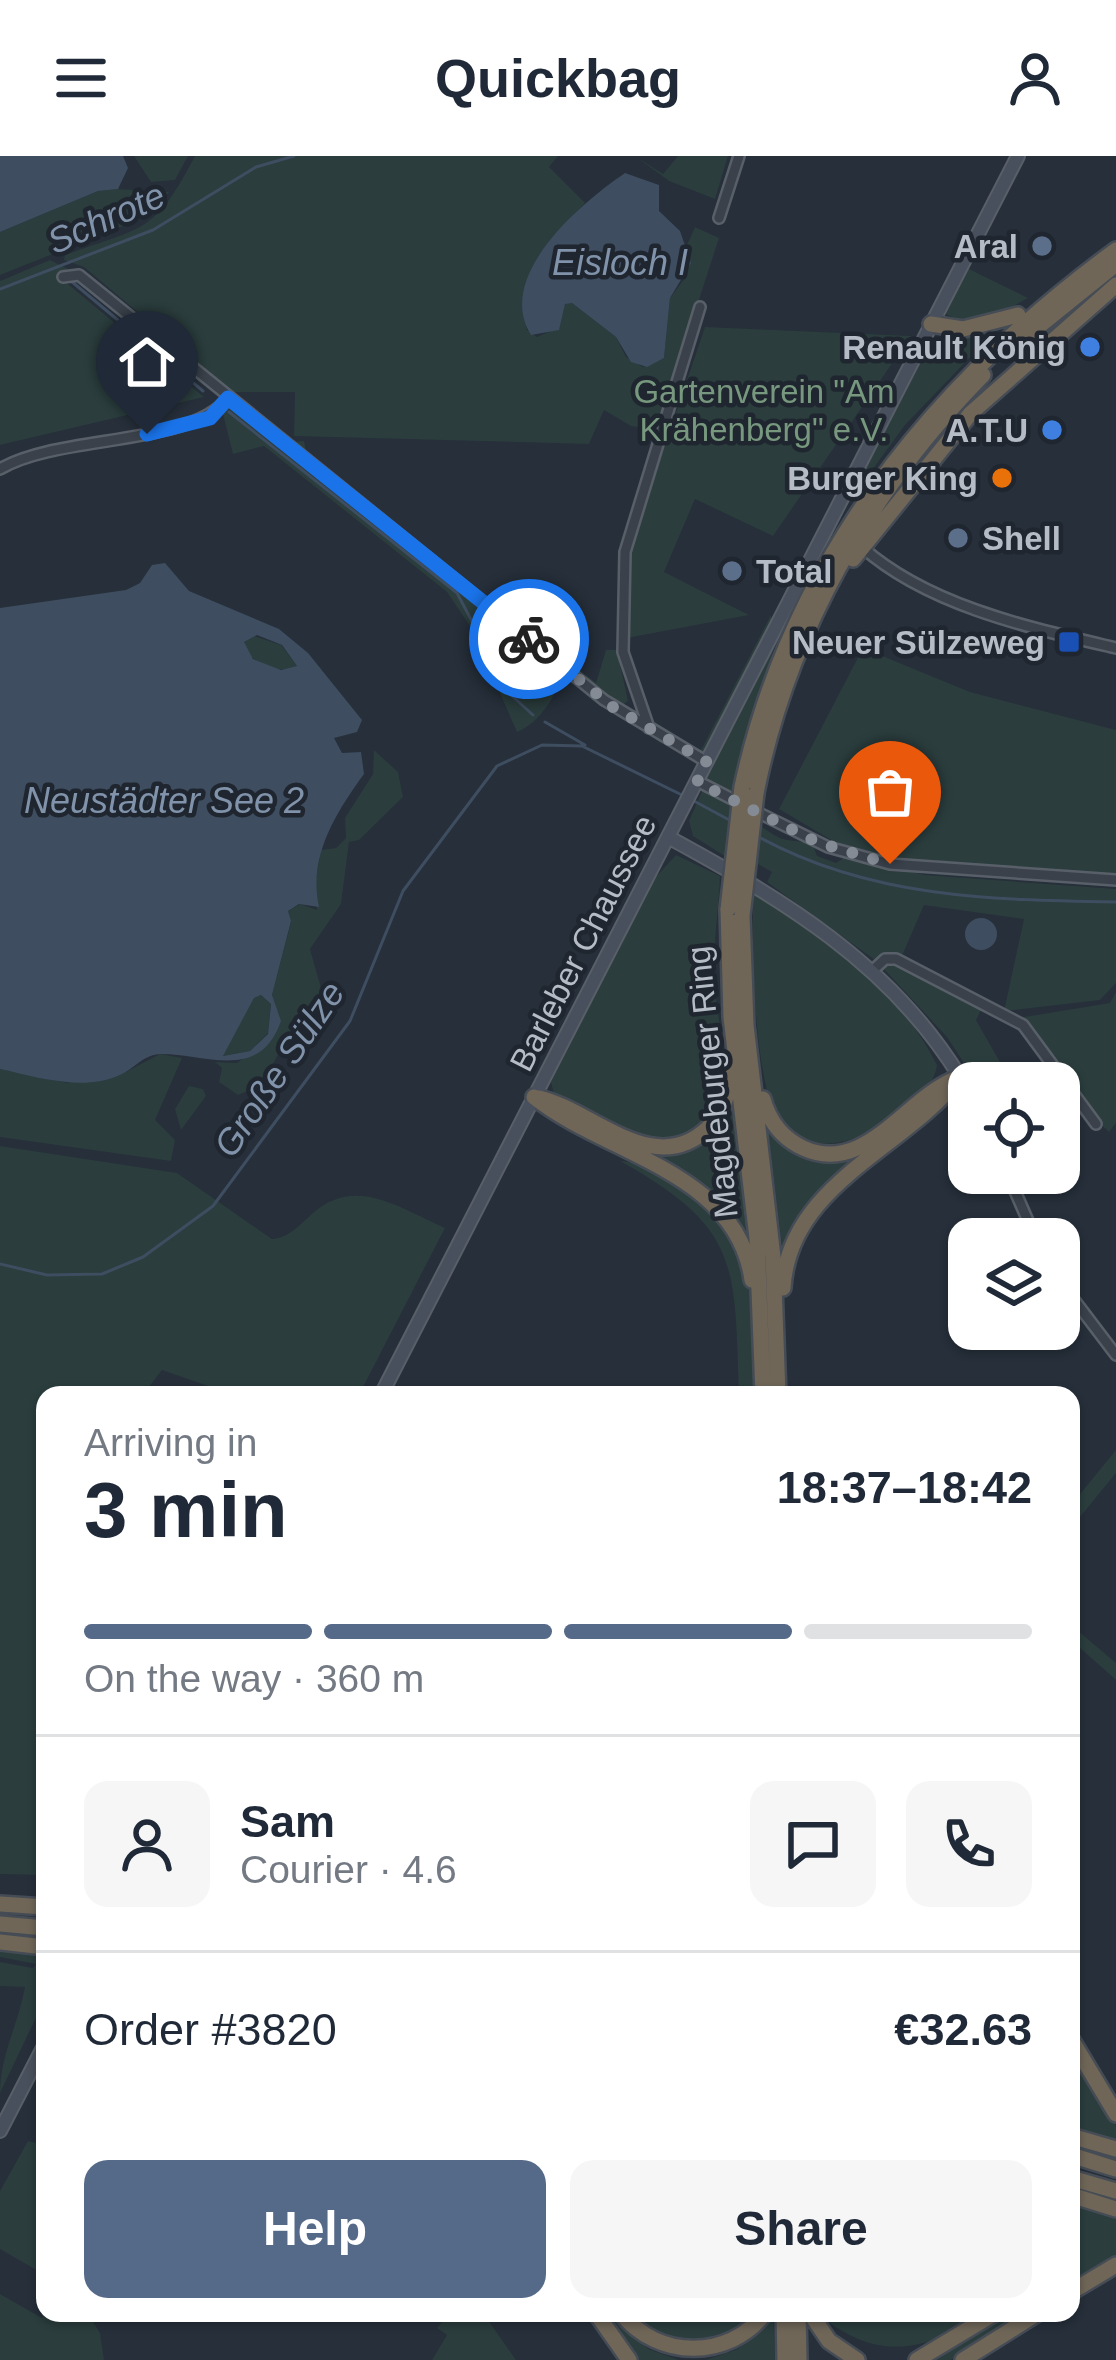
<!DOCTYPE html>
<meta charset="utf-8">
<style>
body{margin:0;font-family:Helvetica,sans-serif;background:#f6f6f7;color:#1f2937;height:100vh;display:flex;flex-direction:column;font-size:45px;white-space:nowrap}
*{box-sizing:border-box;margin:0}
p{font-size:39px;color:#747a83}
.icon{flex:none;width:66px;height:66px;fill:none;stroke:currentColor;stroke-width:2;stroke-linecap:round;stroke-linejoin:round}
.map{position:relative;flex:1;overflow:hidden}
.drawer{position:absolute;left:36px;top:1230px;width:1044px;height:936px;display:flex;flex-direction:column;background:#fff;border-radius:24px;box-shadow:0 3px 9px #0004}
.drawer>*{flex:none}
.fabs{position:absolute;left:948px;top:906px;display:grid;gap:24px}
.fabs a{display:grid;place-items:center;width:132px;height:132px;border-radius:24px;background:#fff;box-shadow:0 3px 9px #0004;font-size:60px}
.pin{position:absolute;display:grid;place-items:center;width:102px;height:102px;color:#fff;margin:-123px -51px;border-radius:50% 50% 50% 0;rotate:-45deg;box-shadow:0 0 12px #0007}
.pin .icon{rotate:45deg}
.courier{position:absolute;display:grid;place-items:center;width:120px;height:120px;margin:-60px;border:9px solid #1a73e8;border-radius:50%;background:#fff;color:#222;box-shadow:0 3px 15px #0007}
.overview em{font-style:normal;font-weight:700}
.overview div{display:flex;flex-direction:column-reverse}
.overview{display:flex;align-items:center;justify-content:space-between;height:204px;padding:0 48px}
h1{font-size:78px;font-weight:700;line-height:90px}
.bar{display:grid;grid-template-columns:repeat(4,1fr);gap:18px 12px;align-content:center;height:144px;padding:0 48px}
.bar i{height:15px;border-radius:9px;background:#e0e1e3}
.bar .current{background:#556988}
.bar p{grid-column:span 4}
.line{display:flex;align-items:center;gap:30px;padding:0 48px;border-top:3px solid #e0e1e3}
.line div{flex:1}
.round{display:grid;place-items:center;flex:none;width:126px;height:126px;border-radius:24px;background:#f6f6f7}
.action{display:flex;gap:24px;margin-top:auto;padding:24px 48px}
.action a{flex:1;height:138px;border-radius:24px;background:#556988;color:#fff;font-size:48px;font-weight:700;line-height:138px;text-align:center}
.action a+a{background:#f6f6f7;color:#1f2937}
header{display:flex;justify-content:space-between;align-items:center;height:156px;padding:0 48px;background:#fff;font-size:54px;font-weight:700}
.map>svg:first-child{display:block}
.green{fill:#2b3d3d}
.water{fill:#3e4d60;fill-rule:evenodd}
.lines{fill:none;stroke-linecap:round;stroke-linejoin:round}
.stream{stroke:#3e4d60;stroke-width:3}
.street-casing{stroke:#585f68;stroke-width:14}
.secondary-casing{stroke:#585f68;stroke-width:16}
.highway-casing{stroke:#454c55;stroke-width:20}
.street{stroke:#3a414a;stroke-width:9}
.secondary{stroke:#49505d;stroke-width:12}
.highway{stroke:#6f6658;stroke-width:15}
.highway-bridge-casing{stroke:#454c55;stroke-width:20;stroke-linecap:butt}
.highway-bridge{stroke:#6f6658;stroke-width:15}
.done{stroke:#848b95;stroke-width:12;stroke-dasharray:0 21.6}
.route{stroke:#1a73e8;stroke-width:15}
.service-dot{fill:#5c6f8a;stroke:#1f262f;stroke-width:4.5}
.shop-dot{fill:#3f7fe0;stroke:#1f262f;stroke-width:4.5}
.food-dot{fill:#e8710a;stroke:#1f262f;stroke-width:4.5}
.transit-dot{fill:#1a4fb4;stroke:#1f262f;stroke-width:4.5}
.labels{text-anchor:middle;dominant-baseline:central;stroke-width:9;stroke-linejoin:round;paint-order:stroke}
.poi-label{font-size:33px;font-weight:bold;fill:#b6bcc6;stroke:#1f262f;text-anchor:end}
.park-label{font-size:33px;fill:#77987e;stroke:#1f262f}
.street-label{font-size:33px;fill:#b6bcc6;stroke:#1f262f}
.water-label{font-size:36px;font-style:italic;fill:#8193aa;stroke:#1f262f}
</style>
<header><svg class="icon" aria-label="menu" viewBox="0 0 24 24"><path d="M4 6h16M4 12h16M4 18h16"/></svg>Quickbag<svg class="icon" aria-label="person" viewBox="0 0 24 24"><circle cx="12" cy="8" r="4"/><path d="M4 21q1-7 8-7t8 7"/></svg></header>
<div class="map">
<svg width="1116" height="2204" viewBox="0 0 1116 2204">
<rect width="100%" height="100%" fill="#262f3a"/>
<!-- green -->
<path class="green" d="M134 0H188L175 24 151 26Z
M195 0H558L549 11 585 47C546 89 516 115 527 174L537 181 551 175 566 147H572L616 181 626 201 643 211 664 202 670 142 685 122 687 89 695 71 719 82 657 274 631 270 604 254 589 288 294 280 295 236H233L84 111 64 104 65 99C145 70 154 78 195 0Z
M635 0 663 18 678 0H728L715 43 669 25Z
M117 33 169 36 146 61 0 119V76L98 35Z
M50 104 68 113 57 119 204 241 0 289V125Z
M967 112 1028 142C1000 157 974 174 944 157Z
M1000 170 905 269 845 351 932 185Z
M705 171 911 180 773 380 695 343 664 416 749 459 627 482 628 398Z
M233 250 563 516C557 539 540 567 517 576L472 473 447 436 264 290 233 298 222 254Z
M304 285 306 295 596 527 606 494H617L628 545 619 551 293 286Z
M771 459V470L708 593 700 596Z
M251 479 281 489 297 510C277 519 252 509 243 488Z
M775 488 732 638 706 622Z
M863 492 970 536 1116 574V718L934 710 850 695 779 653Z
M374 594 398 616 403 641 359 684 349 686 341 748 310 793 321 832 317 849 291 876 261 929 238 939 219 926 222 912 215 906 237 907 276 878 272 839 291 766 288 755 300 748 317 754 314 732 321 694 336 692 346 682 345 662 373 618Z
M703 633C730 645 751 665 776 680 788 687 800 683 813 689L817 700 836 707 845 701 925 719 1116 733V827L1100 844 1004 855 1024 763 924 749 902 800 888 797 875 804 767 726 772 716 758 708 753 718 693 680 689 665Z
M676 699 720 720C719 754 713 788 714 822 716 857 728 898 722 933 703 1027 601 966 554 938L551 926 653 724Z
M754 738C824 778 900 834 937 909 933 952 824 1022 781 968 754 936 750 781 754 738Z
M888 806 982 852 976 864 1012 927H977L947 881 882 811Z
M1116 836V967L1109 976C1072 944 1056 893 1018 862L1110 847Z
M261 839 271 848 268 877 250 895 222 900 254 842Z
M160 898 182 902 155 964 175 984 171 1005 0 981V913L68 927 118 920Z
M189 930 203 933 206 940 181 974 175 953Z
M731 941 750 1096 725 1055 607 978 690 989Z
M767 968 791 991 869 992 783 1098Z
M0 990 177 1017 272 1083C289 1082 299 1069 312 1058 355 1019 399 1052 445 1072L359 1239H234L162 1214 145 1236 150 1239H45V1719L0 1718Z
M620 1005C674 1010 726 1056 746 1107 760 1145 753 1199 754 1239H739C734 1110 742 1073 620 1005Z
M1116 1294V1317L1071 1372V1349Z
M1071 1469 1116 1507V1524L1071 1484Z
M0 1794 45 1800V1843L0 1937C0 1899 18 1869 25 1831L0 1830V1806L33 1812 36 1808 0 1801Z
M1071 1896 1116 1970V1988L1071 1975Z
M28 1985 45 1989V2119L0 2093V2035Z
M1071 2046 1116 2060V2101L1071 2128Z
M0 2138 42 2162 45 2157 88 2158 100 2177 104 2204H0Z
M450 2157H483L516 2204H432L447 2179 437 2172Z
M604 2157H613L648 2193 679 2204H639Z
M627 2157H758L741 2177 679 2193Z
M773 2157 775 2204H706L738 2193Z
M817 2157H986C919 2200 874 2204 817 2157Z
M1007 2157H1025L951 2204H937Z"/>
<!-- water -->
<path class="water" d="M0 0H123L128 12 118 33 98 35 0 76Z
M625 17 659 29V55L680 75 691 107 670 142 664 202 647 211 631 206 616 181 572 147 565 148 559 174 531 179C494 120 581 47 625 17Z
M165 407 189 435 279 473 308 497 362 564 357 576 334 582 342 597 361 596 364 618C335 658 308 701 319 751L299 748 288 755 291 765 272 839 281 865C260 926 207 898 161 898 144 898 134 913 120 919 83 936 37 921 0 913V452L126 434 140 427 152 409ZM257 479 282 489 297 510 281 514 253 503 244 486ZM261 839 271 848 268 878 250 895 223 900 254 842Z
M965 778a16 16 0 1 1 32 0a16 16 0 1 1-32 0Z"/>
<g class="lines">
<!-- stream -->
<path class="stream" d="M71 125 203 235
M0 133 153 74 256 11 294 0
M229 256 457 437 511 539 533 559
M545 566 585 589
M694 645 733 666
M757 680C869 742 991 744 1116 746
M0 1108 47 1119 102 1118 143 1101 213 1050 350 865 403 735 497 610 542 589 582 590 686 641"/>
<!-- street casing -->
<g class="street-casing">
<path id="street" d="M719 62 739 0
M63 121 79 119 604 544 707 606
M0 313C59 278 189 291 228 242
M862 391C928 450 1031 472 1116 492
M649 572 623 496 625 396 700 151
M697 625 740 647
M755 655 828 691 890 708 1116 724
M872 815 885 803H896L1023 869 1096 968
M1007 1017 1036 1083
M1059 1124 1116 1199"/>
</g>
<!-- secondary casing -->
<g class="secondary-casing">
<path id="secondary" d="M668 681C782 743 890 807 960 921
M381 1239 1018 0
M0 1975 45 1888"/>
</g>
<!-- highway casing -->
<g class="highway-casing">
<path id="highway" d="M931 168 963 173 1018 159
M1028 179 1116 108
M853 403 971 257 1116 129
M742 631C791 403 931 230 1116 94
M756 637C788 477 869 335 983 219
M728 753 731 861 757 1082 763 1239
M742 760 746 869 773 1101 778 1239
M534 941C606 999 737 1015 752 1124
M539 942C592 954 654 1024 708 972 725 956 730 934 729 910
M763 943C769 965 782 982 803 992 866 1021 907 940 958 922
M783 1132C789 1028 904 993 960 921
M0 1748 45 1751
M0 1768 45 1772
M0 1786 45 1791
M1071 1883 1116 1958
M1071 1980 1116 1993
M1071 1999 1116 2013
M1071 2022 1116 2035
M1071 2039 1116 2053
M1071 2136 1116 2109
M596 2157 629 2204
M621 2157C658 2204 729 2204 765 2157
M784 2157 785 2204
M798 2157 799 2204
M810 2157 829 2185 857 2204
M917 2204 995 2157
M963 2204 1038 2157"/>
</g>
<!-- street -->
<use href="#street" class="street"/>
<!-- secondary -->
<use href="#secondary" class="secondary"/>
<!-- highway -->
<use href="#highway" class="highway"/>
<!-- highway-bridge casing -->
<g class="highway-bridge-casing">
<path id="highway-bridge" d="M728 753 742 631
M742 760 756 637"/>
</g>
<!-- highway-bridge -->
<use href="#highway-bridge" class="highway-bridge"/>
</g>
<g class="lines">
<!-- done -->
<path class="done" d="M529 483 613 551 707 606 697 626 817 686 890 708"/>
<!-- route -->
<path class="route" d="M147 278 210 262 228 242 529 483"/>
</g>
<!-- markers -->
<g class="service-dot">
<circle cx="1042" cy="90" r="12"/>
<circle cx="958" cy="382" r="12"/>
<circle cx="732" cy="415" r="12"/>
</g>
<g class="shop-dot">
<circle cx="1090" cy="191" r="12"/>
<circle cx="1052" cy="274" r="12"/>
</g>
<circle class="food-dot" cx="1002" cy="322" r="12"/>
<rect class="transit-dot" x="1057" y="474" width="24" height="24" rx="6"/>
<g class="labels">
<!-- poi labels -->
<g class="poi-label">
<text x="1018" y="90">Aral</text>
<text x="1066" y="191">Renault König</text>
<text x="1028" y="274">A.T.U</text>
<text x="978" y="322">Burger King</text>
<text x="982" y="382" text-anchor="start">Shell</text>
<text x="756" y="415" text-anchor="start">Total</text>
<text x="1045" y="486">Neuer Sülzeweg</text>
</g>
<!-- park labels -->
<g class="park-label">
<text x="764" y="235">Gartenverein "Am<tspan x="764" dy="38">Krähenberg" e.V.</tspan></text>
</g>
<!-- street labels -->
<g class="street-label">
<text transform="translate(583 787) rotate(-63)">Barleber Chaussee</text>
<text transform="translate(712 926) rotate(-96)">Magdeburger Ring</text>
</g>
<!-- water labels -->
<g class="water-label">
<text transform="translate(106 62) rotate(-24)">Schrote</text>
<text x="620" y="106">Eisloch I</text>
<text x="164" y="644">Neustädter See 2</text>
<text transform="translate(279 913) rotate(-56)">Große Sülze</text>
</g>
</g>
</svg>
<div class="fabs">
<a><svg class="icon" aria-label="locate" viewBox="0 0 24 24"><circle cx="12" cy="12" r="6"/><path d="M12 2v4M12 18v4M2 12h4M18 12h4"/></svg></a>
<a><svg class="icon" aria-label="layers" viewBox="0 0 24 24"><path d="M12 4l9 5-9 5-9-5zM3 14l9 5 9-5"/></svg></a>
</div>
<div class="pin" style="left:890px;top:708px;background:#ea580c"><svg class="icon" aria-label="bag" viewBox="0 0 24 24"><path d="M5 8h14l-1 12H6zM9 8a3 3 0 0 1 6 0"/></svg></div>
<div class="pin" style="left:147px;top:278px;background:#1f2937"><svg class="icon" aria-label="home" viewBox="0 0 24 24"><path d="M3 11l9-7 9 7M6 9v11h12V9"/></svg></div>
<div class="courier" style="left:529px;top:483px"><svg class="icon" aria-label="bike" viewBox="0 0 24 24"><circle cx="6" cy="16" r="4"/><circle cx="18" cy="16" r="4"/><path d="M6 16l4-8h5l3 8M10 8l3 8H6M13 5h3"/></svg></div>
<section class="drawer">
<div class="overview"><div><h1>3 min</h1><p>Arriving in</p></div><em>18:37–18:42</em></div>
<div class="bar"><i class="current"></i><i class="current"></i><i class="current"></i><i></i><p>On the way · 360 m</p></div>
<div class="line" style="height:216px"><a class="round"><svg class="icon" aria-label="person" viewBox="0 0 24 24"><circle cx="12" cy="8" r="4"/><path d="M4 21q1-7 8-7t8 7"/></svg></a><div><b>Sam</b><p>Courier · 4.6</p></div><a class="round"><svg class="icon" aria-label="chat" viewBox="0 0 24 24"><path d="M4 5h16v11H9l-5 4z"/></svg></a><a class="round"><svg class="icon" aria-label="phone" viewBox="0 0 24 24"><path d="M5 4h4l2 5-3 2q2 4 5 5l2-3 5 2v4C11 20 4 13 5 4z"/></svg></a></div>
<div class="line" style="height:156px"><div>Order #3820</div><b>€32.63</b></div>
<div class="action"><a>Help</a><a>Share</a></div>
</section>
</div>
